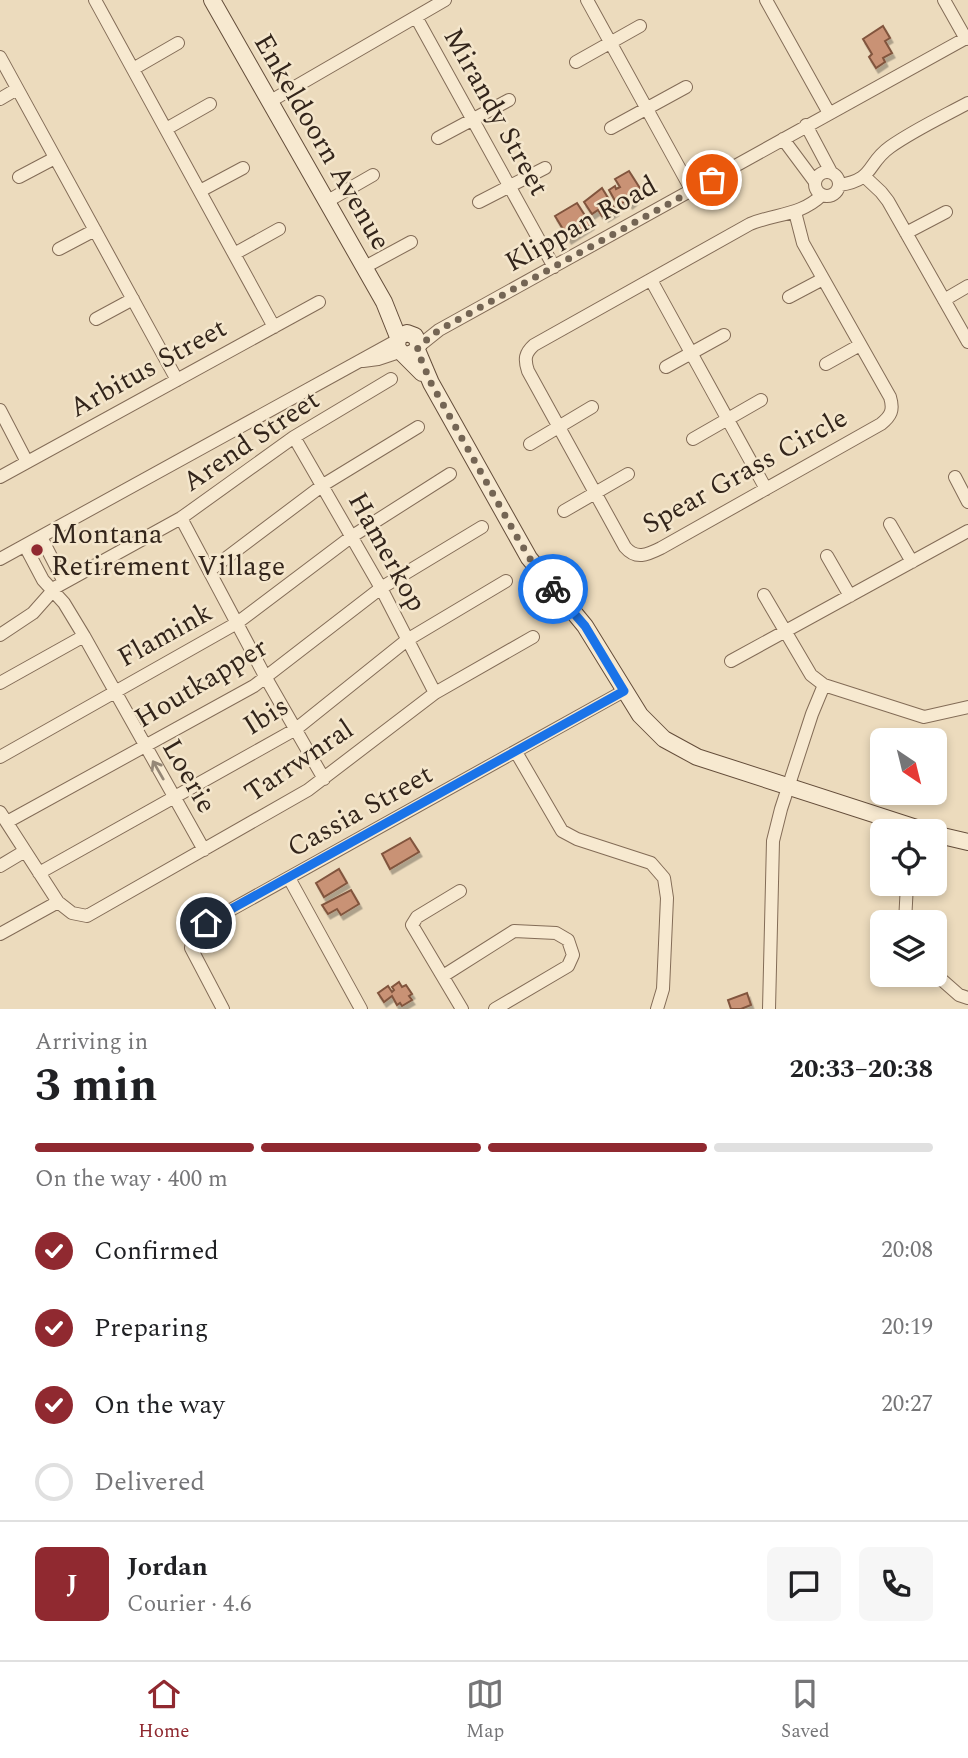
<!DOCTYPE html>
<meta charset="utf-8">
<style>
body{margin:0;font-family:Spectral,serif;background:#f6f6f6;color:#202124;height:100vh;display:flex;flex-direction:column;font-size:26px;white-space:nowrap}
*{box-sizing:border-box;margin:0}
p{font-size:23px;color:#757577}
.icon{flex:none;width:38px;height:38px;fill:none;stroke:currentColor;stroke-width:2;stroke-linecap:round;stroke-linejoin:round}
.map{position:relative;height:1009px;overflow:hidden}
.drawer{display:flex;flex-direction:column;background:#fff;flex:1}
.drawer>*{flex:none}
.needle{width:46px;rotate:145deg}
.tools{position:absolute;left:870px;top:728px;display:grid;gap:14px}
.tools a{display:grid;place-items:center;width:77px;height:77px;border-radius:10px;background:#fff;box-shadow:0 4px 10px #0003;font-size:35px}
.pin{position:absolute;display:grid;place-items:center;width:60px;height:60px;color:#fff;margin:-30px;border:4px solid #fff;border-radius:50%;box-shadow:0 2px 7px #0007}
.courier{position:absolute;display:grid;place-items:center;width:70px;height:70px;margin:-35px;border:5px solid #1a73e8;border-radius:50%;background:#fff;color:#222;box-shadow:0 2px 9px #0007}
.headline em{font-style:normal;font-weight:700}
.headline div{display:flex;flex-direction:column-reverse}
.headline{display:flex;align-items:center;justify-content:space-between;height:119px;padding:0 35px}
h1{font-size:46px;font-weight:700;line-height:52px}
.bar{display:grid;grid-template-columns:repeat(4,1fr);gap:10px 7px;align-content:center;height:84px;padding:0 35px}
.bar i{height:9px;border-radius:5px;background:#e0e0e0}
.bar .on{background:#902930}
.bar p{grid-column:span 4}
.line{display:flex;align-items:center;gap:18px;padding:0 35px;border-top:2px solid #e0e0e0}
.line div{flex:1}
.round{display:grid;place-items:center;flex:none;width:74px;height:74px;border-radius:10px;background:#f6f6f6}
ol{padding:0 35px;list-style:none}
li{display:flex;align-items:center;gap:21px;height:77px}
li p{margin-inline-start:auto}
li .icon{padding:7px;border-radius:50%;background:#902930;color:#fff;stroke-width:4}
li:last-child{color:#757577}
li i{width:38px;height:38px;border:4px solid #e0e0e0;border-radius:50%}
.tabs{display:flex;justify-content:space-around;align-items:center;height:98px;border-top:2px solid #e0e0e0;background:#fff;font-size:19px;color:#757577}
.tabs a{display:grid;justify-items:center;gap:4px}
.tabs .on{color:#902930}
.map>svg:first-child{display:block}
.building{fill:#c99274;stroke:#81543e;stroke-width:2;filter:url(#shadow)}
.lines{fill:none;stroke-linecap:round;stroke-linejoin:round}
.street-casing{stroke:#836c57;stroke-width:14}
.secondary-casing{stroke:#644d3a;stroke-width:18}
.street{stroke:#f7e9d0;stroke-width:12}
.secondary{stroke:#f7e9d0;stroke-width:16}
.oneway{stroke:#958776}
.done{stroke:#746554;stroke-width:7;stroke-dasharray:0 12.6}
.route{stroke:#1a73e8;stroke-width:9}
.poi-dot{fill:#902930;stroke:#f4e6cc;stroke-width:2.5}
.labels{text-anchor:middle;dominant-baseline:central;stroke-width:5;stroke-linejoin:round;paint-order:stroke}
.street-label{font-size:28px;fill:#33251b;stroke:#f4e6cc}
.poi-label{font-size:28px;fill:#33251b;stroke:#f4e6cc;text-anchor:start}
</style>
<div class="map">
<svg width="968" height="1009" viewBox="0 0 968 1009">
<defs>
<filter id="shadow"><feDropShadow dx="2.5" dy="4.5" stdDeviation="0" flood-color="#0004"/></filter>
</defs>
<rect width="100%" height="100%" fill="#ecdbbd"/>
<!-- building -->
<path class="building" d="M883 26 890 38 885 41 892 53 883 58 885 62 876 68 869 57 872 54 863 39Z
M629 171 643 193 630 204 627 200 618 206 609 190 615 186 616 189 620 187 615 179Z
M602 188 616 211 606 217 605 214 602 216 598 210 592 214 584 202Z
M577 203 591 225 569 239 555 216Z
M410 838 419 852 390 869 382 854Z
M339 869 347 883 324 897 316 883Z
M351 890 359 904 341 915 337 909 328 914 322 905Z
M399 982 402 987 406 985 412 994 409 996 412 1000 402 1006 400 1003 397 1005 392 996 384 1002 378 993 388 986 392 992 394 990 392 987Z
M747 993 751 1005 741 1009H731L728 1000Z"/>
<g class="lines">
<!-- street casing -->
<g class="street-casing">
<path id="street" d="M95 0 274 327
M587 0 692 191
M766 0 829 113
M944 0 966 39
M416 17 554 267
M0 57 177 380
M576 62 640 26
M133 69 178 43
M0 99 17 89
M269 102 445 0
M806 125 831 172
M611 128 686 87
M166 129 210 104
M438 138 509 100
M783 139 815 182
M815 184a12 12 0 1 1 24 0a12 12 0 1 1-24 0Z
M19 177 55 158
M865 177 881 192 888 201 968 342
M839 185C875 180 866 164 890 147 914 130 942 117 968 103
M200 191 243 168
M326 202 373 175
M479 202 545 168
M795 212 803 243 890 397C894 410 891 416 881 424L661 548C647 555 636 560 625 547L528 371C524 359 525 353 534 345L750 224C777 213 800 216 822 195
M906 233 946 212
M59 249 95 230
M234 254 279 229
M363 268 411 242
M651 280 766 489
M789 297 823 279
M944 300 968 286
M96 319 133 299
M419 346 439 330 968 37
M363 361 378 359 399 352
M826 364 860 345
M666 367 724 335
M0 410 27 462
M294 437 381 588 435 693
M693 439 761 400
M530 444 592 407
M0 477 319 302
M955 477 968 502
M564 511 628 474
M181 518 266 678 324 779
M890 524 912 562
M41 537 64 582
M25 546 43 580 64 603 84 636 204 850
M827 556 850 596
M0 559 396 341
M209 571 323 485 418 427
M764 595 811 675 824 685 924 717 968 707
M0 635 33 613 56 587 181 518 294 437 391 379
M731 661 968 531
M0 683 84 636
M516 752 562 831 577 839 651 863 664 878 667 898 663 989 657 1009
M0 757 237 623 351 537 450 474
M0 812 58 902 72 913 87 916 308 790 435 693 533 637
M7 822 254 686 381 588 482 527
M0 866 25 851
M39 873 296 729 407 640 506 581
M289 878 361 1009
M460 891 417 917 412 925 462 1009
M905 922 907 884
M0 934 58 902
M934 973 959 995 968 998
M443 976 514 931 556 933 568 940 573 955 568 966 495 1009
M223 1009 191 948 193 936 200 927 624 691
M769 1009 773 841 781 809 812 714 824 685"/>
</g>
<!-- secondary casing -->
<g class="secondary-casing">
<path id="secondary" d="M212 0 384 302 398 337
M417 350 431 383 529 558 585 626 640 715 664 739 697 757 926 831
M407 355 415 352 419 344 415 336 407 333 398 337 397 348 422 373
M934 834 968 842"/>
</g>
<!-- street -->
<use href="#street" class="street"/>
<!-- secondary -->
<use href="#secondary" class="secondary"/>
</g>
<!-- one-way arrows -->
<defs><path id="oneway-shaft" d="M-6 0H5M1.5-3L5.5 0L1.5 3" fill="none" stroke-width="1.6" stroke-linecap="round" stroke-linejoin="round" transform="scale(1.75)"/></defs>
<use class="oneway" href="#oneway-shaft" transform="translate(158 770) rotate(-120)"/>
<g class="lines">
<!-- done -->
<path class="done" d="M553 589 532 562 517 537 431 383 417 350 419 346 439 330 712 180"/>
<!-- route -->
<path class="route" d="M206 923 624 691 585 626 553 589"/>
</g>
<!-- markers -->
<circle class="poi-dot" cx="37" cy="550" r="7"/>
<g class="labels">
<!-- street labels -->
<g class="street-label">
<text transform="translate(496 112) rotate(61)">Mirandy Street</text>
<text transform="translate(322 142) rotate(60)">Enkeldoorn Avenue</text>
<text transform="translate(581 224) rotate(-29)">Klippan Road</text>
<text transform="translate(148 368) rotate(-29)">Arbitus Street</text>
<text transform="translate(251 441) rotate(-34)">Arend Street</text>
<text transform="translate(745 471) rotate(-29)">Spear Grass Circle</text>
<text transform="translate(387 552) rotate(61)">Hamerkop</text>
<text transform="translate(165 635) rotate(-29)">Flamink</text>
<text transform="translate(201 683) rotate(-31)">Houtkapper</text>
<text transform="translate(266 716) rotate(-32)">Ibis</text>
<text transform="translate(299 761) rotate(-34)">Tarrwnral</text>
<text transform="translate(189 776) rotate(60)">Loerie</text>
<text transform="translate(360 811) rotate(-29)">Cassia Street</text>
</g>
<!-- poi labels -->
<g class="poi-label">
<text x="51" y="534">Montana<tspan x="51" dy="32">Retirement Village</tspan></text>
</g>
</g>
</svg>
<div class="tools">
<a><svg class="needle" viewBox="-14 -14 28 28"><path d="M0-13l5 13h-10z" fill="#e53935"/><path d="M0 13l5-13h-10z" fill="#757577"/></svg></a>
<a><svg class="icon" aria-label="locate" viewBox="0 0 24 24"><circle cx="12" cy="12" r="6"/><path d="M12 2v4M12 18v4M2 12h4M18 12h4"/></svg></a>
<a><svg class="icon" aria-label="layers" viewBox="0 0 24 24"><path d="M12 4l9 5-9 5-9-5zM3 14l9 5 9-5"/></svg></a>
</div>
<div class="pin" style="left:712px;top:180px;background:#ea580c"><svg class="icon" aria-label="bag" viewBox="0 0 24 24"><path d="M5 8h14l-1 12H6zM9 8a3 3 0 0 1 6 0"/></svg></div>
<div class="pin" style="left:206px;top:923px;background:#1f2937"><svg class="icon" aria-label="home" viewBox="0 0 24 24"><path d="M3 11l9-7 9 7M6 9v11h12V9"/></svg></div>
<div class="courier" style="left:553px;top:589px"><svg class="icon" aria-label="bike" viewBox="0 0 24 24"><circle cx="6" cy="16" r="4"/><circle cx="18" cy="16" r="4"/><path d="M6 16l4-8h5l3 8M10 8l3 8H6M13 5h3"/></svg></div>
</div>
<section class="drawer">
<div class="headline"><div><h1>3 min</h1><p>Arriving in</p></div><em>20:33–20:38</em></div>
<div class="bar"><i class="on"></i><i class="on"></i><i class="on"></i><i></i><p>On the way · 400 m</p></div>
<ol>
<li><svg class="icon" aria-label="check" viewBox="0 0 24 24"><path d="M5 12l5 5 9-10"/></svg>Confirmed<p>20:08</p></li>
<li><svg class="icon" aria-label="check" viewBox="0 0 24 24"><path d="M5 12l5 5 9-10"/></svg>Preparing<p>20:19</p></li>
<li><svg class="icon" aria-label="check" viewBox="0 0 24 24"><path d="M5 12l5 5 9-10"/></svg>On the way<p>20:27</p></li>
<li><i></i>Delivered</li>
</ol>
<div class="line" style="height:126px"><b class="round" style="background:#902930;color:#fff">J</b><div><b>Jordan</b><p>Courier · 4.6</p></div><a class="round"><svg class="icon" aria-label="chat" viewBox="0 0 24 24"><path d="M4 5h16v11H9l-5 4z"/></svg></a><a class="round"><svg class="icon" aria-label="phone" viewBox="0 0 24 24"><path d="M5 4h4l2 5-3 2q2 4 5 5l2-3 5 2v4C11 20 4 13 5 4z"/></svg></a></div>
</section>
<nav class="tabs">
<a class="on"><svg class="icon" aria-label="home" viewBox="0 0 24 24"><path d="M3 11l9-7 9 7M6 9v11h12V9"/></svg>Home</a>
<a><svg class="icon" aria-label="map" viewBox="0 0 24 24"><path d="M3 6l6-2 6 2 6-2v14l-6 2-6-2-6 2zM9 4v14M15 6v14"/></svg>Map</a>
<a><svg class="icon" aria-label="saved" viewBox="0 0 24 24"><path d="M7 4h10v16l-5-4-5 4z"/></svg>Saved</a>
</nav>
